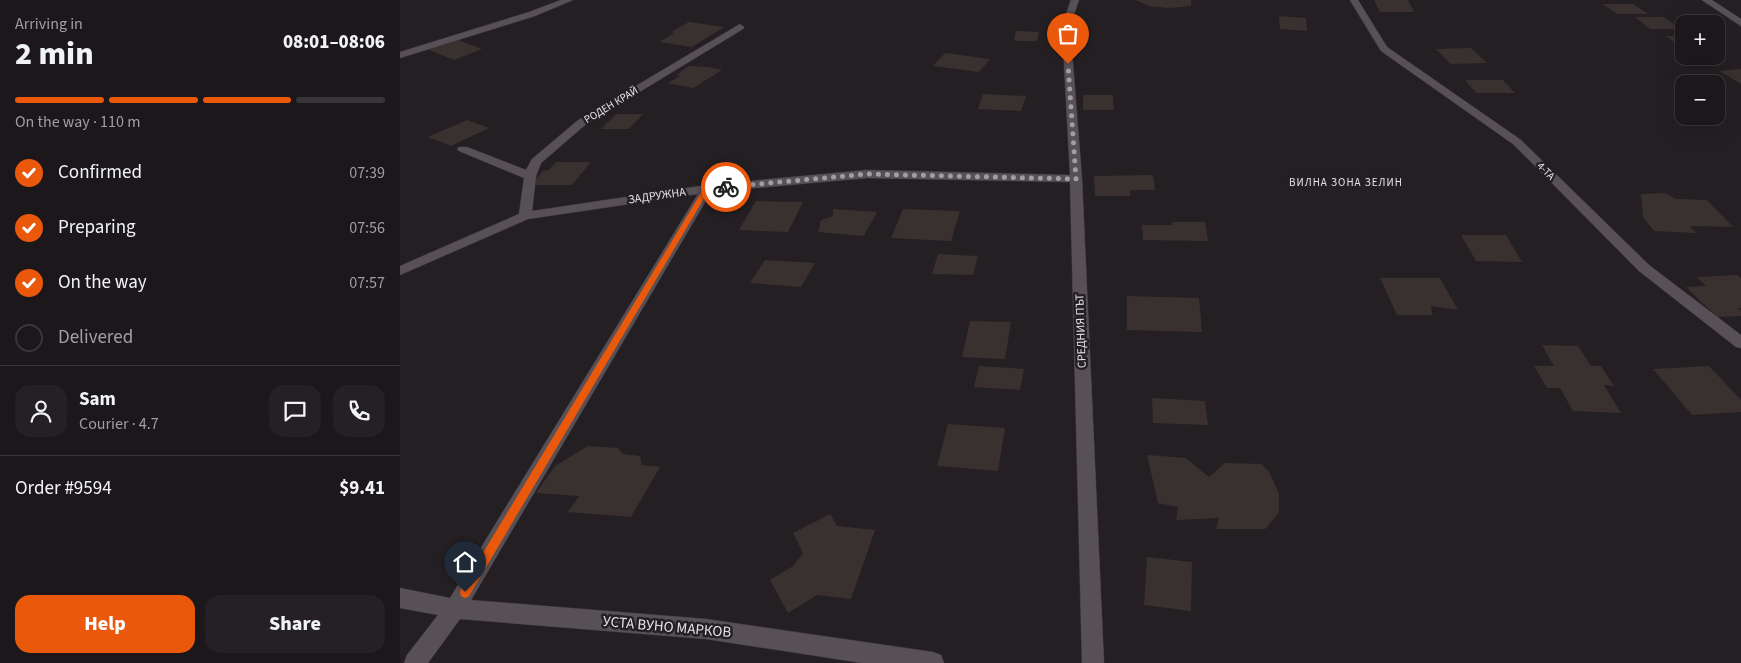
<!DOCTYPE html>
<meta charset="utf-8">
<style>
body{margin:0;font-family:"Source Sans 3",sans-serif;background:#242023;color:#f1f3f6;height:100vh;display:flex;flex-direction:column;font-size:19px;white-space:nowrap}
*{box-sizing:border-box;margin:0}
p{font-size:16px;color:#a09fa2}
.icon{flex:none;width:28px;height:28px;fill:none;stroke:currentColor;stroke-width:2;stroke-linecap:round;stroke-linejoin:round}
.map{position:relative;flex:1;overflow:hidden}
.side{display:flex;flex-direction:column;background:#1b171a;width:400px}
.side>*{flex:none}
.tools{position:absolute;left:1275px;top:15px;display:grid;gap:10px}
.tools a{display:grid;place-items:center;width:50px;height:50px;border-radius:10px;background:#1b171a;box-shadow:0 5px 20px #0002,0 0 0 1px #393639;font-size:25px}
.pin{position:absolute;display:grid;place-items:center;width:42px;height:42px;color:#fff;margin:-51px -21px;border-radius:50% 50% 50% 0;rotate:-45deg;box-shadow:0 0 5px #0007}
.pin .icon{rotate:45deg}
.courier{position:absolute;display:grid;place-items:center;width:50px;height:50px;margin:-25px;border:4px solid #ea580c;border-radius:50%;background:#fff;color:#222;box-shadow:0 1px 6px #0007}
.head em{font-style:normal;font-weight:800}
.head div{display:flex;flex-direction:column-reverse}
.head{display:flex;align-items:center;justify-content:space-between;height:85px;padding:0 15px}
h1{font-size:32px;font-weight:800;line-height:38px}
.bar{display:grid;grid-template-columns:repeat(4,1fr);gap:8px 5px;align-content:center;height:60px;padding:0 15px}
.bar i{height:6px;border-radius:4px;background:#393639}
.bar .selected{background:#ea580c}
.bar p{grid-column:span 4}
.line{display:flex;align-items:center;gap:12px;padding:0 15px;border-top:1px solid #393639}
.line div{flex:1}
.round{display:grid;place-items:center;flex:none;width:52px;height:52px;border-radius:15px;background:#242023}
ol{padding:0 15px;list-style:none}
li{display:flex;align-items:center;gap:15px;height:55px}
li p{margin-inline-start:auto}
li .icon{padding:5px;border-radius:50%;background:#ea580c;color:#fff;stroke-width:4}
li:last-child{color:#a09fa2}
li i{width:28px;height:28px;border:2px solid #393639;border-radius:50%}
.primary-button{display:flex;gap:10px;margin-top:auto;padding:10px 15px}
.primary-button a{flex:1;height:58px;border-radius:15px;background:#ea580c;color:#fff;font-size:20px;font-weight:800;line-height:58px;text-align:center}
.primary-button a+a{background:#242023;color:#f1f3f6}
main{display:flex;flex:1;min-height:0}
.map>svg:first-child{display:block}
.building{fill:#393130}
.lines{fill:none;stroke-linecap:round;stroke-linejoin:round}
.minor-casing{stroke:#3d393d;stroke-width:1}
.minor{fill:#575157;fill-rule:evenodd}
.route{fill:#ea580c}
.done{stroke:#a19ea1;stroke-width:5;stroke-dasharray:0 9}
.labels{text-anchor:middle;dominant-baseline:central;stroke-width:5;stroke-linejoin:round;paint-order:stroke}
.far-street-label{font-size:11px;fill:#e5e2e5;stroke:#241f23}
.far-neighbourhood-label{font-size:11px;letter-spacing:1px;fill:#e5e2e5;stroke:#241f23}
.street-label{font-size:12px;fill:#e5e2e5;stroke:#241f23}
.near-street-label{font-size:15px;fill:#e5e2e5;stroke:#241f23}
</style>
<main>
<section class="side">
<div class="head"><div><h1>2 min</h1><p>Arriving in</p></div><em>08:01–08:06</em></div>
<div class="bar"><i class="selected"></i><i class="selected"></i><i class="selected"></i><i></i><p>On the way · 110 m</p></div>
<ol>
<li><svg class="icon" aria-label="check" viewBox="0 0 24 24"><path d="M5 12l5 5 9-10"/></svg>Confirmed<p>07:39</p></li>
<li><svg class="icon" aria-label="check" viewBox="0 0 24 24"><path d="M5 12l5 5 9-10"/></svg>Preparing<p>07:56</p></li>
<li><svg class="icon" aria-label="check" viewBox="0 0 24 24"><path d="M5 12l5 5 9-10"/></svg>On the way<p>07:57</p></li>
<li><i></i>Delivered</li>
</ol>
<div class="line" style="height:90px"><a class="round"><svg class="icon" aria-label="person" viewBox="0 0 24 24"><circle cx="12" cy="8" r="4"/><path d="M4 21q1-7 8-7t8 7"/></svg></a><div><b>Sam</b><p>Courier · 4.7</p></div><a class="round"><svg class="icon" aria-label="chat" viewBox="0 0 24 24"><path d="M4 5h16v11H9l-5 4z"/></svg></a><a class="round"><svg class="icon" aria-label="phone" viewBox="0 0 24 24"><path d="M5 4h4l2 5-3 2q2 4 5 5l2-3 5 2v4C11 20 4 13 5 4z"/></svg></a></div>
<div class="line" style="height:65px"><div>Order #9594</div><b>$9.41</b></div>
<div class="primary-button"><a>Help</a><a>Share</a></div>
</section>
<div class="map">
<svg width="1341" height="663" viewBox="0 0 1341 663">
<rect width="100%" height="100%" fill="#241f23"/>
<!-- building -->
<path class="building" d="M736 0H791V6L770 8 749 6Z
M974 0H1008L1014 12H980Z
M1202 4H1233L1248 14H1218Z
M879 16 906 18 907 31 880 29Z
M1235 17H1264L1280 29H1250Z
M289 22 324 27 292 47 260 42 274 33 271 32Z
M616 31 639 32 637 41H617L614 39Z
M1265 36H1284V48Z
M55 39 82 49 54 60 27 49Z
M1071 48 1087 63 1051 64 1036 49Z
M545 53 590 59 579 72 533 66Z
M288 66 309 67 322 70 293 88 268 83 280 76 277 75Z
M1341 69V84L1319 71Z
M1065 80H1103L1115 93H1076Z
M583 94 626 96 621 111 578 109Z
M683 95H713L714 110H683Z
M216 114H243L229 129H201Z
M67 120 89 128 51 146 28 137Z
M156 162H191L172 185H130L143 171 149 170Z
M753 175 755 190H730V196H695L694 176Z
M1265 193 1276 199 1307 200 1333 227 1290 226 1296 233 1254 231 1243 217 1241 194Z
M356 201 403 202 388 232 339 230Z
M433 209 477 212 464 236 418 232 421 220 433 216Z
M503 209 560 211 551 241 491 238Z
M772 222H805L808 241 743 240 742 225H773Z
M1061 235H1106L1122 262 1076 261Z
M538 254 578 256 573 275 532 274Z
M365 260 415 263 401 287 350 283Z
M1337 275 1341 278V308H1338L1341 311V316L1317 317 1286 287 1306 286 1297 277Z
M980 278H1040L1058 310 1031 306 1032 315H997Z
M727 296 799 298 802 332 727 330Z
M570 321 611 322 605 359 562 357Z
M1142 345 1178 346 1191 366H1201L1214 386 1204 385 1221 413 1173 411 1160 388H1147L1134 366H1154Z
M579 366 624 369 620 390 574 387Z
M1309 366 1341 400V412L1292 415 1253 369Z
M752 398 805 401 808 425 753 423Z
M548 424 605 428 598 471 537 466Z
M188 446 218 448 223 454 240 456 242 465 260 467 231 517 168 512 179 496 136 493 155 466Z
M747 455 786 458 809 477 825 463 861 464 869 471 879 494V513L865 529H816L819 518 776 520 778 507 758 503Z
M430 514 437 526 475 530 451 599 417 595 388 613 370 580 393 566 403 553 393 533Z
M747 557 792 562 791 611 744 605Z"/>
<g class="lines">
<!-- minor casing -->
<g class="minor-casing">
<path id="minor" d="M161 0H173L135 16 0 58V52L129 12Z
M671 0H679L670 26 682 179 704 663H682L670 182 467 178 311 192 71 600 306 619 533 652 541 655 544 663H462L306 639 60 619 28 663H4L7 655 38 615 0 608V588L50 598 298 194 128 219 0 275V266L119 214 124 178 59 151 57 149 59 147H67L126 170 132 159 177 121 340 24 344 27 343 29 185 125 141 163 136 176 132 211 307 185 467 170 670 175 662 26Z
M950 0H958L987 47 1121 140 1249 265 1341 335V348L1336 347 1239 271 1113 144 981 51Z
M1302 0H1312L1341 19V26Z"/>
</g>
<!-- minor -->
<use href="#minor" class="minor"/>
</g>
<!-- route -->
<path class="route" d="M326 185H329V188L309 190 69 596 65 598 61 596 60 592 61 589 304 188Z"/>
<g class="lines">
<!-- done -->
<path class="done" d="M326 187 467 174 676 179 668 64"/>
</g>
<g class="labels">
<!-- far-street labels -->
<g class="far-street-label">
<text transform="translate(211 105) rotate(-31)">РОДЕН КРАЙ</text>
<text transform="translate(1146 171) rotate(45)">4-ТА</text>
</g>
<!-- far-neighbourhood labels -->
<g class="far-neighbourhood-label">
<text x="946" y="182">ВИЛНА ЗОНА ЗЕЛИН</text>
</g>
<!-- street labels -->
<g class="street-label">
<text transform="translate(257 196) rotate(-8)">ЗАДРУЖНА</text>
<text transform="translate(681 331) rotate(-92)">СРЕДНИЯ ПЪТ</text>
</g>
<!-- near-street labels -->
<g class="near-street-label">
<text transform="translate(267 627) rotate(5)">УСТА ВУНО МАРКОВ</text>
</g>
</g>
</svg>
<div class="tools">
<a>+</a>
<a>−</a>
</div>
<div class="pin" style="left:668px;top:64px;background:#ea580c"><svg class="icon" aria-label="bag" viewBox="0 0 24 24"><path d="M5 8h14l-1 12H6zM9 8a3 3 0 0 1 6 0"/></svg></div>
<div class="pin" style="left:65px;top:592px;background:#1f2937"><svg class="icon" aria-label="home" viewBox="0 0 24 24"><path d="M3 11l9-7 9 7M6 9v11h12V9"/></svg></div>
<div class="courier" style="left:326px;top:187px"><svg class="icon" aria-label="bike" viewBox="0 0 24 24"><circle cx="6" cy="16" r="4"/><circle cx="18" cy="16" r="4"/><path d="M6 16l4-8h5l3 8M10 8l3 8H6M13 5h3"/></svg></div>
</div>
</main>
